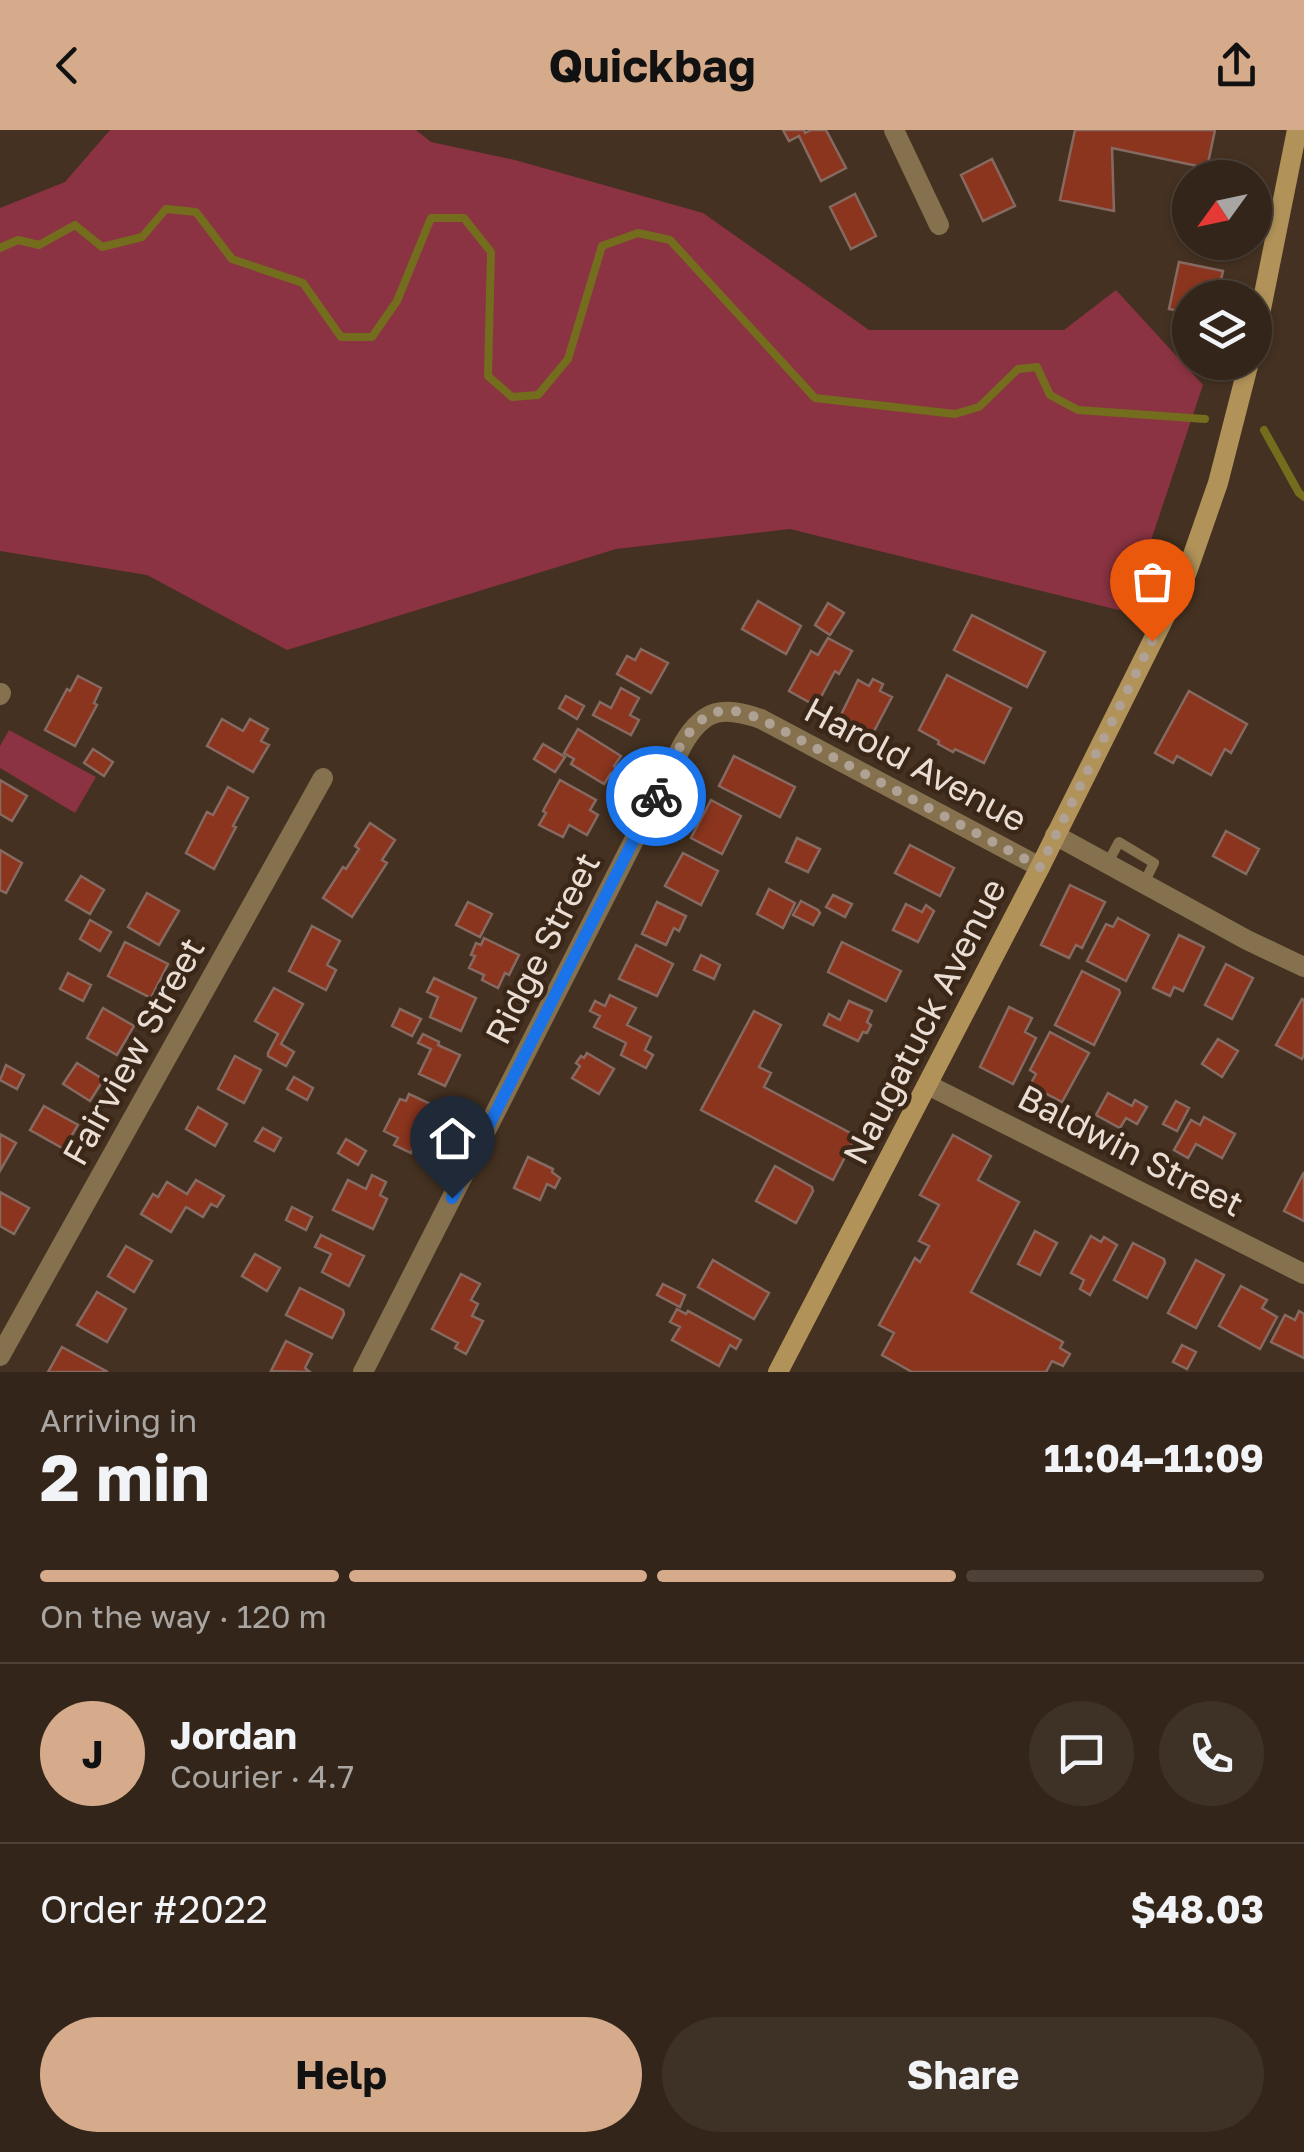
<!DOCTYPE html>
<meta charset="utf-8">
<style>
body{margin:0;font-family:"Golos Text",sans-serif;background:#3e3126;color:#f1f3f6;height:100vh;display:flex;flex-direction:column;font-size:38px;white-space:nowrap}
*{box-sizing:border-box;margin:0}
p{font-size:32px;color:#a9a5a2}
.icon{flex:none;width:55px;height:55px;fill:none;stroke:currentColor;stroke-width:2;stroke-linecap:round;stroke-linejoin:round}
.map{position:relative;height:1242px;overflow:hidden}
.sheet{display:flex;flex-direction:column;background:#332519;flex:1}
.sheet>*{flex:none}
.needle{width:65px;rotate:237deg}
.tools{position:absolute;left:1172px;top:30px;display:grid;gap:20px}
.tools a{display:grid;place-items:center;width:100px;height:100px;border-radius:50%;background:#332519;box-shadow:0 2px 8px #0004,0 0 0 2px #4e4238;font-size:50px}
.pin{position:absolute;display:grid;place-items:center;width:85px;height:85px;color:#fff;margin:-102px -42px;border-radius:50% 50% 50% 0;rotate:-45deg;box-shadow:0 0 10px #0007}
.pin .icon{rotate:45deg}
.courier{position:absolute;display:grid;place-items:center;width:100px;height:100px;margin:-50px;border:8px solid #1a73e8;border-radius:50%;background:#fff;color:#222;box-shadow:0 2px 12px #0007}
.overview em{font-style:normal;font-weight:700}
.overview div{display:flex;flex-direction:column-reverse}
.overview{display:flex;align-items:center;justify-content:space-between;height:170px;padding:0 40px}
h1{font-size:65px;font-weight:700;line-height:75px}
.bar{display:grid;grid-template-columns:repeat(4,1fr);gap:15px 10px;align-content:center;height:120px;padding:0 40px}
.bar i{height:12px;border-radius:8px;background:#4e4238}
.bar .current{background:#d6ab8b}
.bar p{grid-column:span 4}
.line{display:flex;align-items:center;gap:25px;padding:0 40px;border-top:2px solid #4e4238}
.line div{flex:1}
.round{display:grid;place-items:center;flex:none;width:105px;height:105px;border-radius:52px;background:#3e3126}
.cta{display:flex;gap:20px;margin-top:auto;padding:20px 40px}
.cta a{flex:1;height:115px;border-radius:60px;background:#d6ab8b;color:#111;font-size:40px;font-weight:700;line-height:115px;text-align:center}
.cta a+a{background:#3e3126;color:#f1f3f6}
header{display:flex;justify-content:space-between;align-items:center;height:130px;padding:0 40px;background:#d6ab8b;color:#111;font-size:45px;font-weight:700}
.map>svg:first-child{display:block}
.green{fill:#8b3342}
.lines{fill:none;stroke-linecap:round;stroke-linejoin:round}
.stream{stroke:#736d1d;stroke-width:8}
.building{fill:#8b351e;stroke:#866a62;stroke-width:2.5}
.service{stroke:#85714e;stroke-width:10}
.minor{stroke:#85714e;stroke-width:20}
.tertiary{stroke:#85714e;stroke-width:20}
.secondary{stroke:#b19259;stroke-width:20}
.done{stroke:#b0a195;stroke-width:10;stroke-dasharray:0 18}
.route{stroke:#1a73e8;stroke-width:12}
.labels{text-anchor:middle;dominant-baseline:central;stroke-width:9;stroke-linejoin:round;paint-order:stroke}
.street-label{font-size:35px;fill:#eaddd4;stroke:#3a2718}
</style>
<header><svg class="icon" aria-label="back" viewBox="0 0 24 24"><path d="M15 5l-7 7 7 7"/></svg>Quickbag<svg class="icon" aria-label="share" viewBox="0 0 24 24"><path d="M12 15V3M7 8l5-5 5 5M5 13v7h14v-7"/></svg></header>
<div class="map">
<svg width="1304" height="1242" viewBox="0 0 1304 1242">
<rect width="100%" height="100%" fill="#443121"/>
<!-- green -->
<path class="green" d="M110 0H416L431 12 515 30 703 83 869 200H1064L1116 160 1203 255 1127 482 790 399 616 419 287 520 147 445 0 421V78L65 52Z
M9 600 96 647 75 683 0 638V616Z"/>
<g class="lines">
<!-- stream -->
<path class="stream" d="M0 118 18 110 39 115 75 95 102 117 142 107 166 79 196 82 232 129 303 153 341 207H372L397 171 431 88H464L491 122 488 246 512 267 538 265 568 229 602 116 638 103 670 110 815 268 955 284 979 277 1018 239 1037 237 1050 265 1078 280 1205 289
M1264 300 1299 363 1304 367"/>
</g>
<!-- building -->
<path class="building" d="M783 0H804L805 3 811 0H826L846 38 821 51 799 6 789 11Z
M1075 0H1215L1207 38 1112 18 1114 81 1060 70Z
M992 29 1015 76 983 91 961 45Z
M855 64 876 106 851 119 830 77Z
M1179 132 1223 141 1217 168H1190V183L1169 179Z
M758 471 801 496 786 524 742 499Z
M828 473 844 483 830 505 815 495Z
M972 485 1045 522 1027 557 954 520Z
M828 508 852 521 839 544 835 541 816 576 789 561 811 521 818 525Z
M641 519 668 533 651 563 617 544 627 526 635 530Z
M947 545 1011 578 984 633 955 619 953 622 938 614 939 611 919 600Z
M78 546 101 558 94 573 97 575 75 616 45 600 67 559 70 561Z
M873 549 883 554 880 561 892 567 873 603 840 587 858 550 869 556Z
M621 558 639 568 630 585 639 590 631 605 593 585 600 572 611 578Z
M1189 561 1247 594 1231 623 1225 619 1211 645 1177 626 1173 633 1155 623Z
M566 566 584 576 577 589 559 578Z
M222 589 243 601 250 589 268 599 261 611 269 615 253 642 207 616Z
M578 599 621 626 614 636 621 640 616 647 611 643 604 654 571 634 574 629 564 623Z
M543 614 565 627 555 642 534 629Z
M93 619 113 632 104 646 84 633Z
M734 626 795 657 780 687 719 656Z
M0 650 27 666 12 691 0 684Z
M560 650 596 670 590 680 598 685 587 705 569 695 563 707 539 695 546 683 543 681Z
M228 657 248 668 233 696 236 697 214 739 186 723 207 682 213 685Z
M711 670 741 686 722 724 691 708Z
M370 693 395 710 382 730 387 733 352 787 323 768 343 737 346 739 359 719 355 716Z
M1226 701 1259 719 1246 744 1213 726Z
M797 708 820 719 808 742 786 732Z
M910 715 954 738 940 766 895 743Z
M0 720 22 733 6 763 0 760Z
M683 723 718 741 701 775 665 756Z
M81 746 104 760 90 784 66 770Z
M1070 755 1105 772 1082 818 1076 815 1069 828 1041 815Z
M769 759 795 773 783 798 757 784Z
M147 763 179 781 159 815 128 797Z
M833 765 852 774 845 787 826 777Z
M801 771 818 780 820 783 813 795 793 785Z
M468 772 492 784 480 807 456 795Z
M657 772 686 786 679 801 674 798 666 815 642 804Z
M906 774 922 782 926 775 934 781 918 812 893 800Z
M1118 788 1149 805 1126 851 1087 831 1106 794 1113 797Z
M90 790 111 802 100 821 80 809Z
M312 796 340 811 327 835 336 840 326 860 289 841Z
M1179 805 1204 817 1183 861 1174 857 1170 866 1153 858Z
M484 808 519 825 509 845 505 843 498 858 482 850 484 845 469 838 475 826 471 825 476 813 481 815Z
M125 812 168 834 151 868 108 846Z
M842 812 901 841 886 871 828 842Z
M636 815 673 834 657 866 619 849Z
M701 825 720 835 714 849 694 840Z
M1226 834 1253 848 1232 889 1205 875Z
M1082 841 1119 860 1120 863 1094 915 1055 895Z
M68 843 91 855 83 871 60 859Z
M434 848 476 868 461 901 430 887 438 867 427 862Z
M274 858 303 874 281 914 294 922 286 936 268 926V923L278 904 255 891Z
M610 865 636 878 627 895 651 907 645 920 653 925 646 938 621 925 626 913 594 897 600 886 590 881 595 871 605 876Z
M1302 869 1304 870V924L1302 929 1276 915Z
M849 871 872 881 867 892 871 895 867 903 863 902 858 911 824 895 829 884 840 890Z
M1009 877 1032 888 1025 902 1036 908 1013 954 980 937Z
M103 878 134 896 117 925 87 908Z
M400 879 421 889 412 906 392 896Z
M754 881 781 895 759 937 771 943 764 957 856 1006 833 1050 701 980Z
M1050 902 1089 923 1062 972 1030 955 1036 944 1030 940Z
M423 904 439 912 438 915 460 925 445 956 419 944 431 919 418 913Z
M1218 909 1238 921 1222 947 1202 934Z
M587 923 614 939 599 964 572 948 580 936 576 933 581 926 584 928Z
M235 926 261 940 244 973 218 959Z
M77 933 101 948 102 952 90 971 63 954Z
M6 935 24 945 17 959 0 950Z
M294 947 313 958 307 970 287 959Z
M1108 963 1132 976 1135 970 1147 977 1137 994 1126 988 1120 998 1096 985Z
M409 964 435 976 411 1023 394 1015 398 1008 384 1001 400 969 406 971Z
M1176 971 1189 978 1177 1001 1163 994Z
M44 976 78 995 64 1019 30 1000Z
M198 977 227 994 215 1016 186 999Z
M1204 987 1235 1004 1222 1028 1196 1014 1188 1028 1174 1020 1191 990 1200 995Z
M263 998 281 1008 274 1021 255 1011Z
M0 1004 16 1013 0 1041Z
M953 1005 991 1026 978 1050 1019 1072 971 1162 1063 1212 1060 1218 1070 1224 1063 1236 1052 1231 1046 1242H912L882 1225 894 1203 879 1195 915 1128 920 1132 929 1116 919 1111 939 1075 920 1065Z
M346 1009 366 1021 358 1035 338 1023Z
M528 1027 553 1039 552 1042 560 1048 555 1058 547 1054 540 1070 514 1058Z
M775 1036 812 1057 813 1061 796 1093 756 1071Z
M1304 1042V1091L1284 1081Z
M372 1045 386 1052 380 1065 387 1069 373 1099 333 1080 348 1050 366 1059Z
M196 1050 224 1066 217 1077 211 1074 203 1087 186 1077 171 1102 141 1084 153 1064 158 1067 167 1052 187 1064Z
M0 1062 29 1078 14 1104 0 1096Z
M292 1077 312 1087 306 1100 286 1090Z
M1035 1101 1057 1113 1040 1145 1018 1134Z
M321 1105 364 1126 349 1156 322 1142 331 1124 315 1117Z
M1091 1106 1101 1112 1104 1107 1117 1115 1090 1165 1080 1159 1084 1150 1071 1143Z
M1133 1113 1164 1129 1165 1133 1147 1168 1114 1150Z
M126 1116 152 1131 134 1162 108 1146Z
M255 1124 280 1138 267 1161 242 1146Z
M713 1130 769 1163 754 1189 698 1157Z
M1196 1130 1224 1145 1196 1198 1168 1183Z
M461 1144 480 1154 471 1170 478 1174 472 1186 483 1191 466 1224 455 1218 458 1213 432 1199Z
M663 1154 685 1165 680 1177 657 1165Z
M1241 1156 1267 1170 1262 1178 1277 1187 1260 1219 1219 1196Z
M300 1158 343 1180 344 1184 332 1208 286 1185Z
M97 1162 126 1179 107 1212 77 1195Z
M677 1179 686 1184 688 1181 741 1210 736 1219 730 1215 719 1236 672 1210 680 1197 670 1192Z
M1299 1181 1304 1184V1228L1271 1212 1285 1185 1295 1190Z
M286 1211 312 1224 305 1238 310 1242 271 1241Z
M1182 1215 1196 1222 1187 1239 1173 1232Z
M62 1217 108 1242H48Z"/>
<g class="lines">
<!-- service -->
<path class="service" d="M1107 734 1119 712 1154 733 1144 753"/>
<!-- minor -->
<path class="minor" d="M894 0 939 95
M0 565 1 563
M1055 705 1247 810 1304 837
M0 1226 323 648
M363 1242 683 614C704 578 723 576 761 589L1040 737"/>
<!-- tertiary -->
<path class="tertiary" d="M928 955 1304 1144"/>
<!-- secondary -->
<path class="secondary" d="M1255 209 1297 0
M778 1242 1040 737 1187 442 1218 353 1249 232"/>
</g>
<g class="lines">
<!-- done -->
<path class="done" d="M656 666C671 638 686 586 722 581 736 579 749 585 761 589L1040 737 1152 511"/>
<!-- route -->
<path class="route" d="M452 1068 656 666"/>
</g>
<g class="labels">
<!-- street labels -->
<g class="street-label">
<text transform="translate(916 634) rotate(28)">Harold Avenue</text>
<text transform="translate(542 818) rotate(-63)">Ridge Street</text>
<text transform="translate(924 891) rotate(-63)">Naugatuck Avenue</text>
<text transform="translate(133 921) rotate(-61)">Fairview Street</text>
<text transform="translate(1131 1020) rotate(27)">Baldwin Street</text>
</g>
</g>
</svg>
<div class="tools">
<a><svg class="needle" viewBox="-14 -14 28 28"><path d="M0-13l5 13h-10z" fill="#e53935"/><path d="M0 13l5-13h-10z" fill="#a9a5a2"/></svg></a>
<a><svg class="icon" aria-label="layers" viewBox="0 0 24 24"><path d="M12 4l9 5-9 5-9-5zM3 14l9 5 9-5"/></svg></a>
</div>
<div class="pin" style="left:1152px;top:511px;background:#ea580c"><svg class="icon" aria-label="bag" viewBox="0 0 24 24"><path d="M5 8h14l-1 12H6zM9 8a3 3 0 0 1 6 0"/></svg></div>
<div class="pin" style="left:452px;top:1068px;background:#1f2937"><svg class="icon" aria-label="home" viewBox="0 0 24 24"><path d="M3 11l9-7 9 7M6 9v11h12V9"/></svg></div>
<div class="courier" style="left:656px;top:666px"><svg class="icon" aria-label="bike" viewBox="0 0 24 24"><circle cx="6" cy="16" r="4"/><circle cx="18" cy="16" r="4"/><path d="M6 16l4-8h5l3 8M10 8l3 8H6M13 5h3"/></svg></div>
</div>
<section class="sheet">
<div class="overview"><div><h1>2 min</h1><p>Arriving in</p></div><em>11:04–11:09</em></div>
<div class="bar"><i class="current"></i><i class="current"></i><i class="current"></i><i></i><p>On the way · 120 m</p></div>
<div class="line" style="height:180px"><b class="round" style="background:#d6ab8b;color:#111">J</b><div><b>Jordan</b><p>Courier · 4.7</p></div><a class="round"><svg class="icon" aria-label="chat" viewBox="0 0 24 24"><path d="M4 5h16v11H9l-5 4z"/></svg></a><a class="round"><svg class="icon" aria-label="phone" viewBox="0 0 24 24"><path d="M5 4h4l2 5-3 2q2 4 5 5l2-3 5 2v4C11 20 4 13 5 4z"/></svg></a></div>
<div class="line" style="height:130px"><div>Order #2022</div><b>$48.03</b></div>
<div class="cta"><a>Help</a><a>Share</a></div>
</section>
